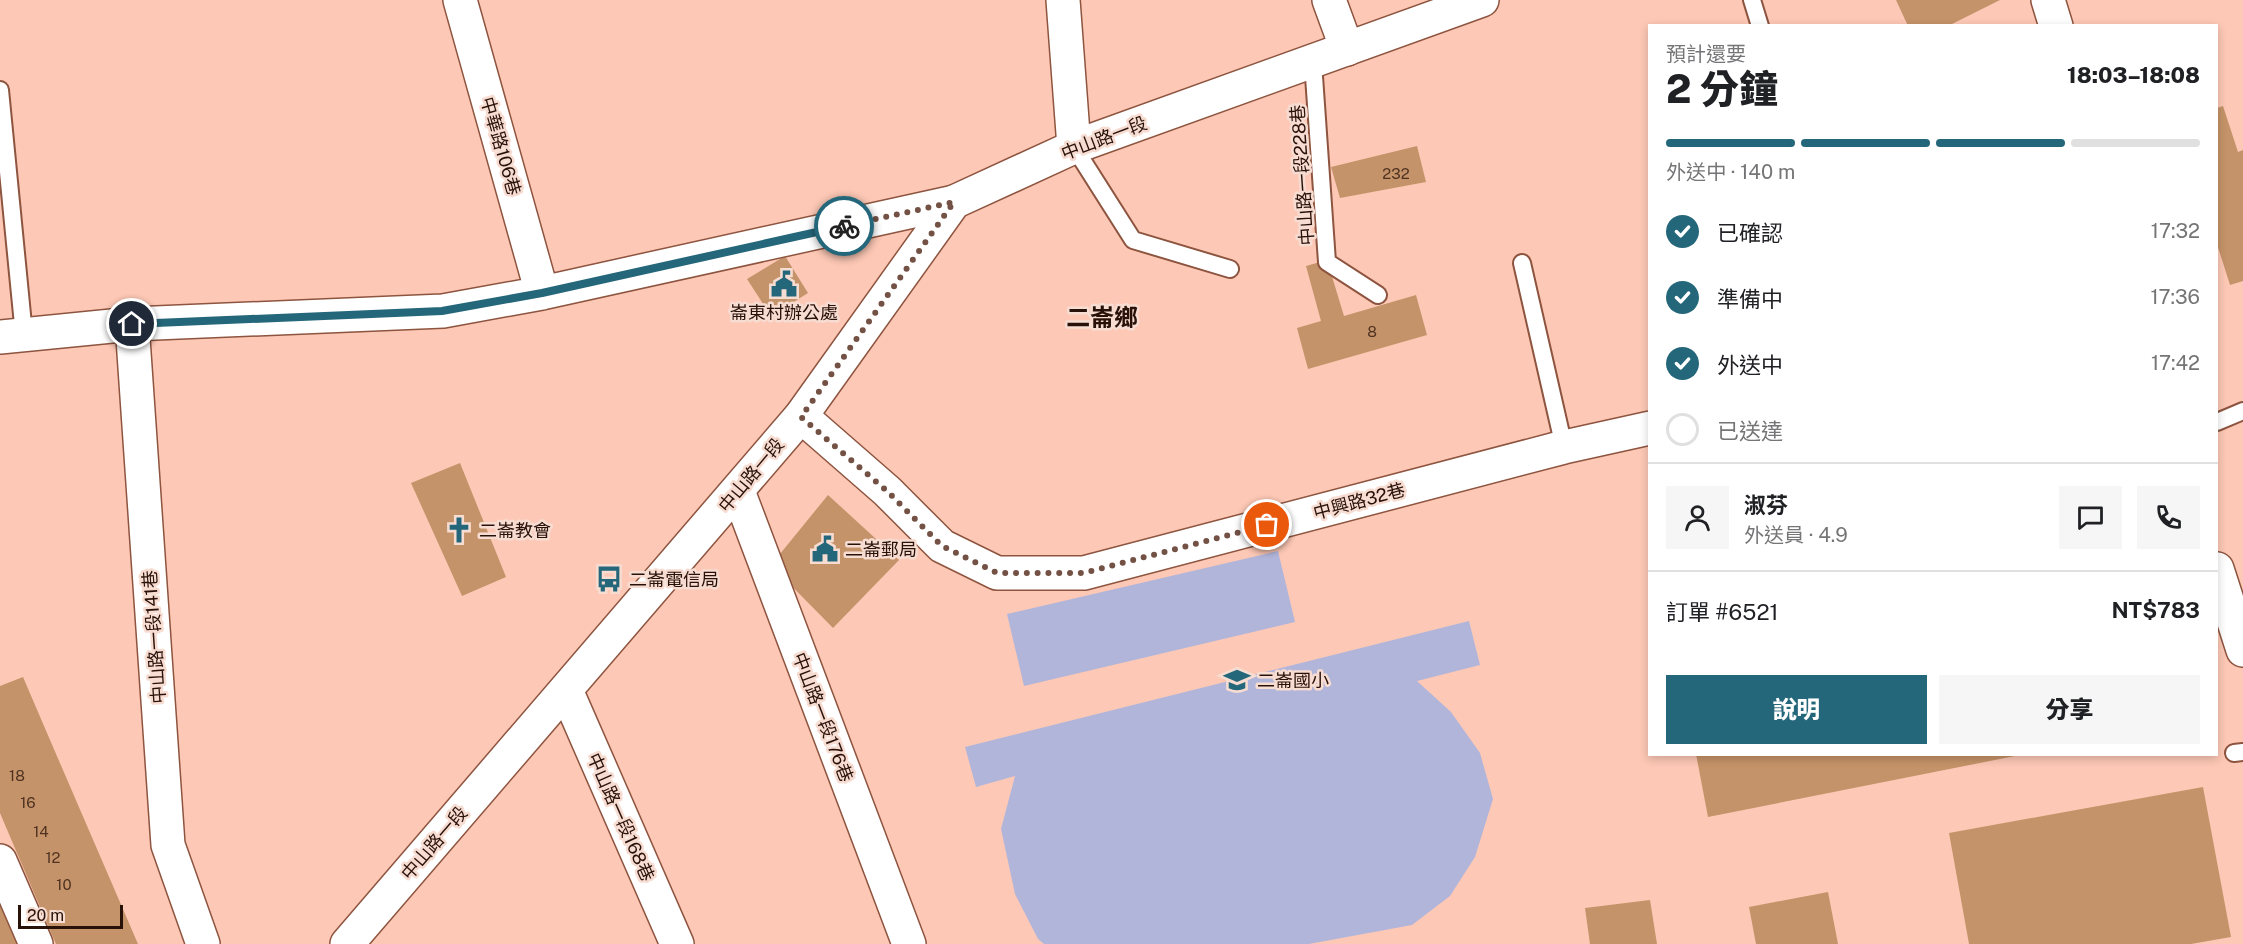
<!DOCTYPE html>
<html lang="zh-TW">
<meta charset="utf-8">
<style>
body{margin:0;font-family:"Public Sans","Noto Sans TC",sans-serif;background:#f6f6f6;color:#202124;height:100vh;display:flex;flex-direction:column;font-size:22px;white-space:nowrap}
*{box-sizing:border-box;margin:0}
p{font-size:20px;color:#757577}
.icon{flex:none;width:33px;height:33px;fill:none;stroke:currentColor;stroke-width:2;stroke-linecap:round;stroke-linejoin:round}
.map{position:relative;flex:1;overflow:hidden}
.details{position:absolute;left:1648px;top:24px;width:570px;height:732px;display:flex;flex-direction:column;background:#fff;border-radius:0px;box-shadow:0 3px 9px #0003}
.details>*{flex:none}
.scale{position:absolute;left:18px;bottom:15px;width:105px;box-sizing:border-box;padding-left:6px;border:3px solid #281109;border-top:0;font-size:16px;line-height:21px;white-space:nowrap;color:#281109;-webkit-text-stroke:4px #f7dcd2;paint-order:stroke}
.pin{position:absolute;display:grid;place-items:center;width:51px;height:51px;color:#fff;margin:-26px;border:3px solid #fff;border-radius:50%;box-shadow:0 2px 6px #0007}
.courier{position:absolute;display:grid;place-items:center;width:60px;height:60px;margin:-30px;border:4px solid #25677a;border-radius:50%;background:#fff;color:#222;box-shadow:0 2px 8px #0007}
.headline em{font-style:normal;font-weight:800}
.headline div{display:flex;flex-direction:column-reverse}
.headline{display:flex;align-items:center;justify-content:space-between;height:102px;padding:0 18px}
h1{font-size:39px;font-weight:800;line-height:45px}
.bar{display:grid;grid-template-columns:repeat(4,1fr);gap:9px 6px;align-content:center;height:72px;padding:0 18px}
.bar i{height:8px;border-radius:4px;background:#e0e0e0}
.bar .on{background:#25677a}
.bar p{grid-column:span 4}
.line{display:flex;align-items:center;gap:15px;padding:0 18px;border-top:2px solid #e0e0e0}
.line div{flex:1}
.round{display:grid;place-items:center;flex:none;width:63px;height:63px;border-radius:0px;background:#f6f6f6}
ol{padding:0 18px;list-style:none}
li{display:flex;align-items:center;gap:18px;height:66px}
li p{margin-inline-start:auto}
li .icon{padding:6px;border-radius:50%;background:#25677a;color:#fff;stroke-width:4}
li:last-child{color:#757577}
li i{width:33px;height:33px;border:3px solid #e0e0e0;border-radius:50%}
.primary-button{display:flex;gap:12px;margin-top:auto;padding:12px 18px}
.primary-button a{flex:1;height:69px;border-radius:0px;background:#25677a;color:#fff;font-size:24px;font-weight:800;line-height:69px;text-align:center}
.primary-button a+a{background:#f6f6f6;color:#202124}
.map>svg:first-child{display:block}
.green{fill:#b2b5da}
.building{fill:#c59369}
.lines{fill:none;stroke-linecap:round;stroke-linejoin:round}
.lane-casing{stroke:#8d543f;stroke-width:20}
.street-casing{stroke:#8d543f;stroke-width:36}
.secondary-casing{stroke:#8d543f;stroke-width:36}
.lane{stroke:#fff;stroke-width:16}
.street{stroke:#fff;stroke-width:33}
.secondary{stroke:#fff;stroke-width:33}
.done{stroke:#735145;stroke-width:6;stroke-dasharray:0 10.8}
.route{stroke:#25677a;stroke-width:8}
.labels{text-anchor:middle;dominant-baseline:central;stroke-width:5;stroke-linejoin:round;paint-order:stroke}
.number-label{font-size:15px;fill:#4f3221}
.street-label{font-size:18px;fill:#281109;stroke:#f7dcd2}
.poi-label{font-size:18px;fill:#281109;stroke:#f7dcd2;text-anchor:start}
.district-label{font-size:24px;font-weight:bold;fill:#281109;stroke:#f7dcd2}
</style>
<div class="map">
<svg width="2243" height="944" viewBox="0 0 2243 944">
<rect width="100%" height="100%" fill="#fdc8b5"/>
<!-- green -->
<path class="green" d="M1278 551 1295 622 1024 686 1007 614Z
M1469 621 1480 665 1417 681 1451 712 1480 753 1493 799 1475 857 1450 896 1412 925 1309 944H1044L1038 939 1015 894 1001 829 1015 776 976 787 965 747Z"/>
<!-- building -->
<path class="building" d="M1896 0H2000L1948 26H1908Z
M2223 106 2238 152 2243 150V281L2230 285 2217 244V108Z
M1417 146 1426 182 1340 198 1331 167Z
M785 256 808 293 771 316 747 279Z
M1327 260 1344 316 1416 295 1427 335 1308 369 1297 328 1321 321 1306 266Z
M460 463 506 577 462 596 411 483Z
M828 495 899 560 833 628 771 565Z
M23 677 47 733 138 944H56L14 846 0 813V686Z
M1696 754H2015V756L1708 817Z
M2203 787 2231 937 2191 944H1969L1949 833Z
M0 889 24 944H0Z
M1828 892 1838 944H1756L1749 907Z
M1650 900 1657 944H1590L1585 908Z"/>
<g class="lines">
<!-- lane casing -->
<g class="lane-casing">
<path id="lane" d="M1752 0 1760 26
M1313 62 1327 262 1378 295
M0 90 24 335
M1074 147 1133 240 1230 269
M1522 263 1564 447
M2217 422 2243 411
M2234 753 2243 752"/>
</g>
<!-- street casing -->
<g class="street-casing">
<path id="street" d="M460 0 542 293
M1063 0 1074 147
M1329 0 1347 49
M2048 0 2056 26
M132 324 168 845 203 944
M0 337 132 324 443 311 542 293 954 202
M801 416 887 491 942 546 997 573H1084L1564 447 1650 428
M738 491 909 944
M2217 569 2243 650
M566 690 677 944
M0 861 36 944"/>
</g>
<!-- secondary casing -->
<g class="secondary-casing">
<path id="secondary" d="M347 944 801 416 954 202 1074 147 1482 0"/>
</g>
<!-- lane -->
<use href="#lane" class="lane"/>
<!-- street -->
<use href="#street" class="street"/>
<!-- secondary -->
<use href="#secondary" class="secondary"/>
</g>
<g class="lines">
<!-- done -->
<path class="done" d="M844 226 954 202 801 417 887 491 942 546 997 573H1084L1267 525"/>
<!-- route -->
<path class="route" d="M132 324 442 311 542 293 844 226"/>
</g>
<!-- icons -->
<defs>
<g id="civic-bare" transform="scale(2.07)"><path d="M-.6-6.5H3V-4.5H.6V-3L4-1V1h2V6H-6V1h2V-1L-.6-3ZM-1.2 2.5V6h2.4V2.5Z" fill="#25677a" stroke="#f7dcd2" stroke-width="2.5" paint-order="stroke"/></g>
<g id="church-bare" transform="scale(2.07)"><path d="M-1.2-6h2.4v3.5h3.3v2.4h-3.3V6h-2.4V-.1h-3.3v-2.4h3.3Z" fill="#25677a" stroke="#f7dcd2" stroke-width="2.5" paint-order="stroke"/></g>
<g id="bus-bare" transform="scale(2.07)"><path d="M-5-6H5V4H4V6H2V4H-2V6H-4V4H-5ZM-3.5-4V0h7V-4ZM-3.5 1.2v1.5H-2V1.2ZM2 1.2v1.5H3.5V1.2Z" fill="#25677a" stroke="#f7dcd2" stroke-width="2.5" paint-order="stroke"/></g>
<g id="school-bare" transform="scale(2.07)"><path d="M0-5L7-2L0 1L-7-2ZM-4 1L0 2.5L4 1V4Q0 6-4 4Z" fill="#25677a" stroke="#f7dcd2" stroke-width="2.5" paint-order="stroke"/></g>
</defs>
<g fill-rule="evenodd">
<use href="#civic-bare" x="784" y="284"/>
<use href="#church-bare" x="459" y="530"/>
<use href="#civic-bare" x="825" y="549"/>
<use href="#bus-bare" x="609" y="579"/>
<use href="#school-bare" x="1237" y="680"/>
</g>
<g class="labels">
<!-- number labels -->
<g class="number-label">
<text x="1396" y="173">232</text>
<text x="1372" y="331">8</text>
<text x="17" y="775">18</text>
<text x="28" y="802">16</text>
<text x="41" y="831">14</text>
<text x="53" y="857">12</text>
<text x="64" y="884">10</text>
</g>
<!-- street labels -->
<g class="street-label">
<text transform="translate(1104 138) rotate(-21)">中山路一段</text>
<text transform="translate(501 146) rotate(74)">中華路106巷</text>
<text transform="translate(1302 175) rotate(-94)">中山路一段228巷</text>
<text transform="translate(751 475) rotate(-50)">中山路一段</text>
<text transform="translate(1359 501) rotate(-15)">中興路32巷</text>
<text transform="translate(154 637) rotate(-94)">中山路一段141巷</text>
<text transform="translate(823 717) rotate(69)">中山路一段176巷</text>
<text transform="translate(621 817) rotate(66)">中山路一段168巷</text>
<text transform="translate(434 843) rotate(-49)">中山路一段</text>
</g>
<!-- poi labels -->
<g class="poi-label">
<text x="784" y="312" text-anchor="middle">崙東村辦公處</text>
<text x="479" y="530">二崙教會</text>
<text x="845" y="549">二崙郵局</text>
<text x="629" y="579">二崙電信局</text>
<text x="1257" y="680">二崙國小</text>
</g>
<!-- district labels -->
<g class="district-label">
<text x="1102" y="317">二崙鄉</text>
</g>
</g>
</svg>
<div class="scale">20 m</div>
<div class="pin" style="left:1267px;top:525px;background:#ea580c"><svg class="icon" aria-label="bag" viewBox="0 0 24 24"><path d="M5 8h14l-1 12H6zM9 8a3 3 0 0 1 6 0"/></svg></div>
<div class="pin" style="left:132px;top:324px;background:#1f2937"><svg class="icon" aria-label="home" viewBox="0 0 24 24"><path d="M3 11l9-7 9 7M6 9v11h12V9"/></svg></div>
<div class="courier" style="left:844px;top:226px"><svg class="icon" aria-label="bike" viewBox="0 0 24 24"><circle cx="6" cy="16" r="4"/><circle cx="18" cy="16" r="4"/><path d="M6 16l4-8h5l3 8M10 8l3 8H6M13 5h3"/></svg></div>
<section class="details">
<div class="headline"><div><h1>2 分鐘</h1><p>預計還要</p></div><em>18:03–18:08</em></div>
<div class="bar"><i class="on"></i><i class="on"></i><i class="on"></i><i></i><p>外送中 · 140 m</p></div>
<ol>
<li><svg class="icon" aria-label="check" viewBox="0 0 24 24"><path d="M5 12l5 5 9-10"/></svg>已確認<p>17:32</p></li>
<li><svg class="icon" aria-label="check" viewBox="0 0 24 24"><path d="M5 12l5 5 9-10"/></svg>準備中<p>17:36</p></li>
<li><svg class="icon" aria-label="check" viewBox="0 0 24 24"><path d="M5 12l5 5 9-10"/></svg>外送中<p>17:42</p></li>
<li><i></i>已送達</li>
</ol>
<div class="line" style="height:108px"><a class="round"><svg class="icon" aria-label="person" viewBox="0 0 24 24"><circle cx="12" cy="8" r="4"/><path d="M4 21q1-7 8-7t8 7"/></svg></a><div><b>淑芬</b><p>外送員 · 4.9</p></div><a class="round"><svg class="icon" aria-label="chat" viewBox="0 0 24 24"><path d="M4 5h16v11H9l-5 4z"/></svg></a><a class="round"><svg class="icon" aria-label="phone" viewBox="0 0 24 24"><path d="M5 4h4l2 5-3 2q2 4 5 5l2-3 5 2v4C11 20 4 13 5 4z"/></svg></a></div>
<div class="line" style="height:78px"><div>訂單 #6521</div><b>NT$783</b></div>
<div class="primary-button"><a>說明</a><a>分享</a></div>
</section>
</div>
